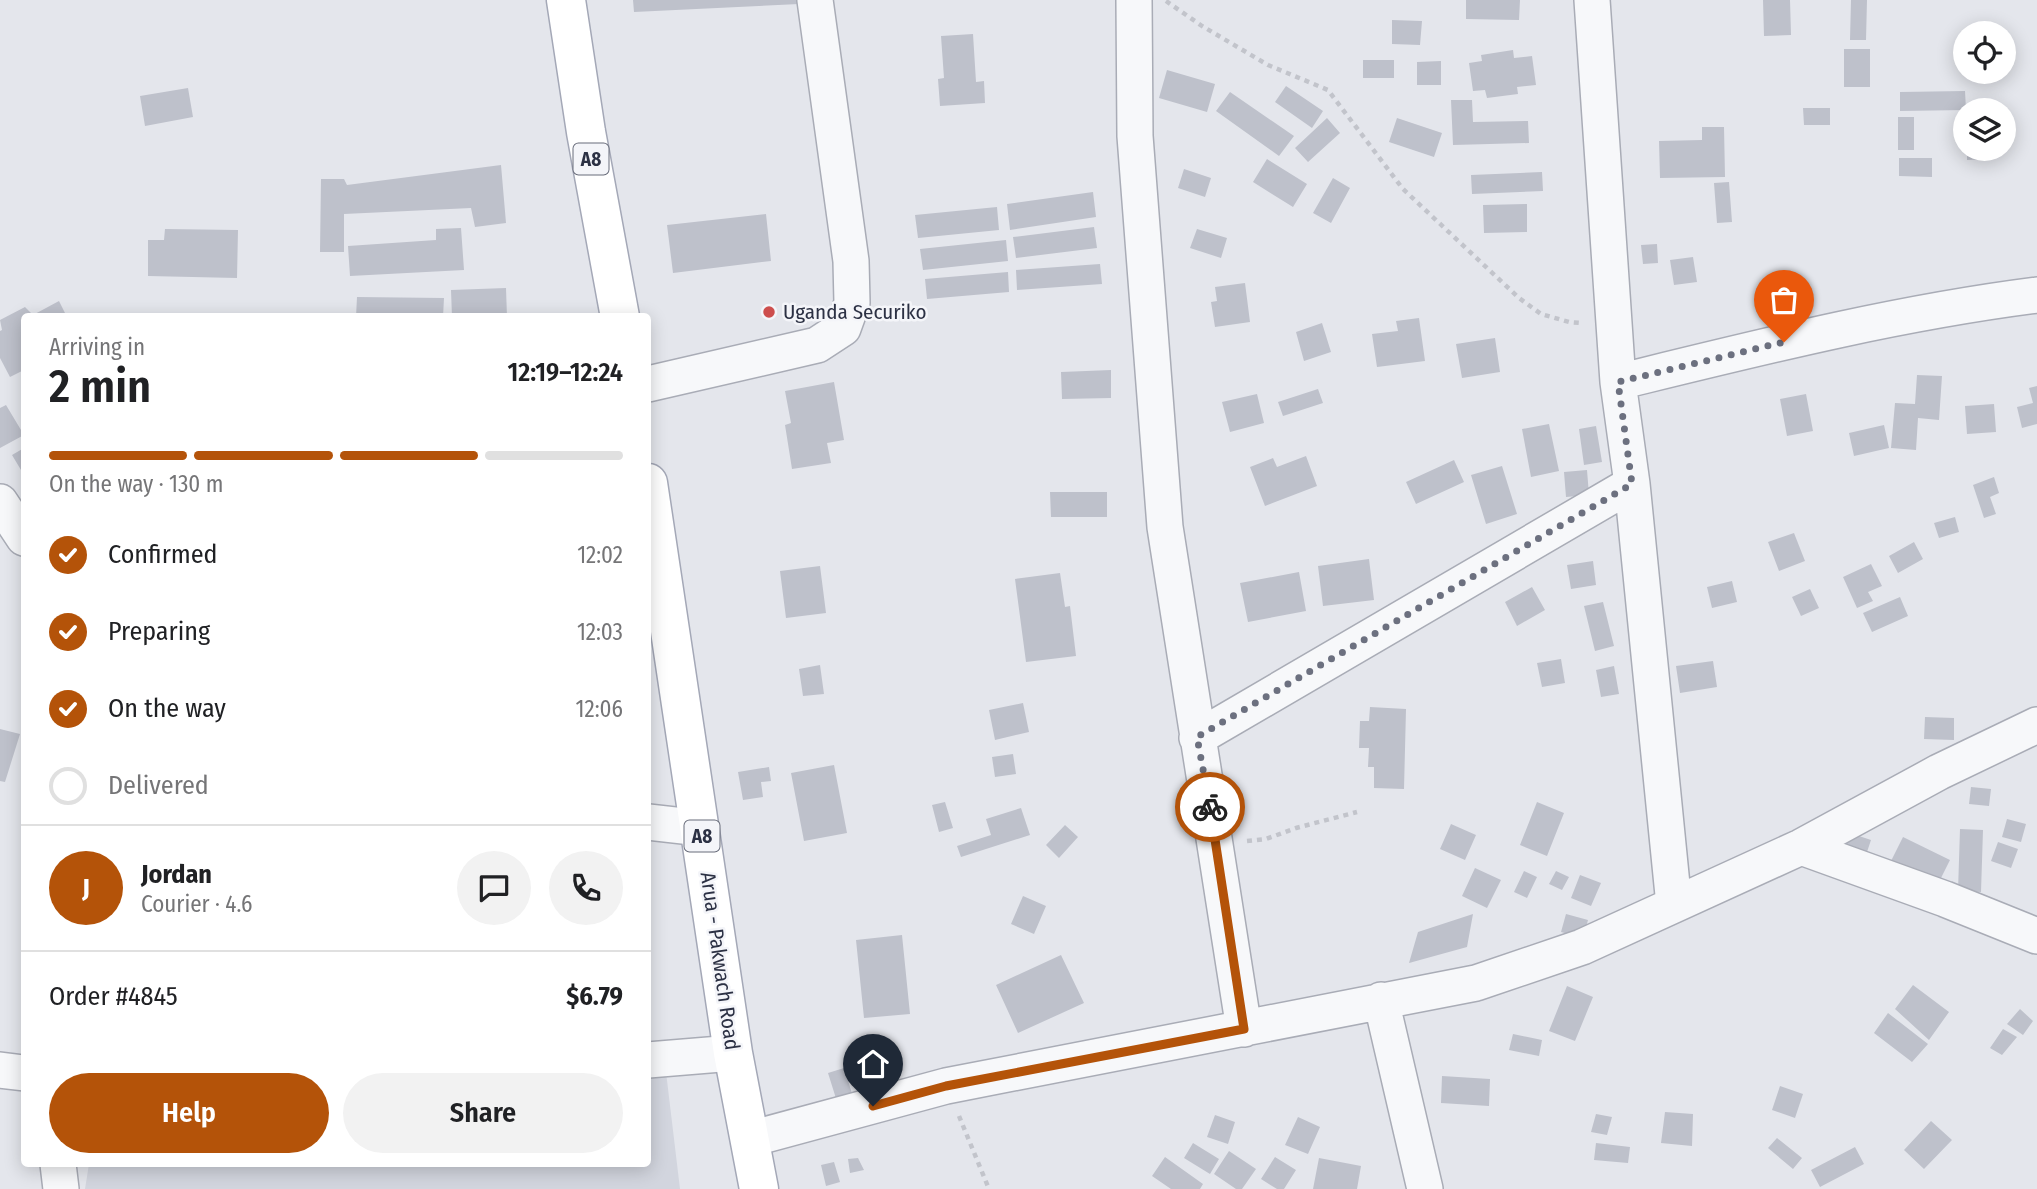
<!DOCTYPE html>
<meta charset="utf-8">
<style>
body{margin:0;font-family:"Fira Sans Condensed",sans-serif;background:#f2f2f2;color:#202124;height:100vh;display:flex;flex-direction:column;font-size:26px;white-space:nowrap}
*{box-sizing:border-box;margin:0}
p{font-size:23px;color:#757577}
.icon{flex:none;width:38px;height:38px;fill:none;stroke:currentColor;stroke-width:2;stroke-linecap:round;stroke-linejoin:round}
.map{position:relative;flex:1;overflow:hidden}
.details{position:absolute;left:21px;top:313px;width:630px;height:854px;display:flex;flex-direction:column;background:#fff;border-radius:7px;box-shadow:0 4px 18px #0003}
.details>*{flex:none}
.tools{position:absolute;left:1953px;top:21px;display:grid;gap:14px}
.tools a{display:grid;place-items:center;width:63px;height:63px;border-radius:50%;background:#fff;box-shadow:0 4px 18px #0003;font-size:35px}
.pin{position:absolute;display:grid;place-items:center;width:60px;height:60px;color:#fff;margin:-72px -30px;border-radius:50% 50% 50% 0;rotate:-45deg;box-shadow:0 0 7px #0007}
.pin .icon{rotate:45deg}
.courier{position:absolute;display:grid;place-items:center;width:70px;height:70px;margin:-35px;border:5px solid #b45309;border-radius:50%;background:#fff;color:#222;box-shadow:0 2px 9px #0007}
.overview em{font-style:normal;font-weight:600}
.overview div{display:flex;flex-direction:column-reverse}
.overview{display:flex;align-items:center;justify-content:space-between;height:119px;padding:0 28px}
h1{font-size:46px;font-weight:600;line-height:52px}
.bar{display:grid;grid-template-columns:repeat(4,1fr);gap:10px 7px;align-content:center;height:84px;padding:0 28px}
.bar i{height:9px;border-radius:5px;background:#e0e0e0}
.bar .active{background:#b45309}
.bar p{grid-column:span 4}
.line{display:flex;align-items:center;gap:18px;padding:0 28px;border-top:2px solid #e0e0e0}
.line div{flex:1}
.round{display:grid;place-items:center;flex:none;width:74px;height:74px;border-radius:37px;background:#f2f2f2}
ol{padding:0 28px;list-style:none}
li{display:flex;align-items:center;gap:21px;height:77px}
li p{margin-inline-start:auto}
li .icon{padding:7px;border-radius:50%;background:#b45309;color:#fff;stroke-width:4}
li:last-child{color:#757577}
li i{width:38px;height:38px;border:4px solid #e0e0e0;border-radius:50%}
.button{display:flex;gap:14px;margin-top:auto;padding:14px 28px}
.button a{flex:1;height:80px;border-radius:42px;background:#b45309;color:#fff;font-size:28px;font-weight:600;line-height:80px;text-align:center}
.button a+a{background:#f2f2f2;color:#202124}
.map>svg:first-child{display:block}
.built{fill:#d2d5de}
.building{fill:#bec1cb}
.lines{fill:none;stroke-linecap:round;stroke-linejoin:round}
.minor-casing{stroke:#a9acb6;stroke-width:38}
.major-casing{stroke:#a4a8b7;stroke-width:41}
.path{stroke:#c2c4cb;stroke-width:4.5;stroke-dasharray:5 5;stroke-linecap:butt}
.minor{stroke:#f7f8fa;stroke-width:35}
.major{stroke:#fff;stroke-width:38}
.done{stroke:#6c707f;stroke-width:7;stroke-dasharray:0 12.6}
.route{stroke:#b45309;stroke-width:9}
.poi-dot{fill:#cd4e4d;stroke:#f4f5f9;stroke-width:2.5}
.labels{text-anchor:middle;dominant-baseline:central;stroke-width:5;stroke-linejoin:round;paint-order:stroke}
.shield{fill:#f4f5f9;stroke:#686c7a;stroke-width:2}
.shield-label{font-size:19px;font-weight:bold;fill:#2c3144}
.poi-label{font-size:21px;fill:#2c3144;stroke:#f4f5f9;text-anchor:start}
.street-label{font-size:21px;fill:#2c3144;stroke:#f4f5f9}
</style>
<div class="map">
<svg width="2037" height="1189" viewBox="0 0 2037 1189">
<rect width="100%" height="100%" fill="#e4e6ec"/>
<!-- built -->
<path class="built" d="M666 1072 680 1189H85L89 1164H648V1074Z"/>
<!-- building -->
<path class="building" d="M633 0H799V4L634 12Z
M1466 0H1520L1519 20 1466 19Z
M1763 0H1790L1791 35 1764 36Z
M1851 0H1867L1866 40H1850Z
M1392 20 1422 21 1420 45 1392 44Z
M973 34 976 82 984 81 985 103 940 106 938 79 944 78 941 36Z
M1844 49H1870V87H1844Z
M1513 50 1514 58 1532 56 1536 85 1517 87 1518 94 1487 98 1485 90 1473 91 1469 63 1482 61 1481 55Z
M1363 60H1394V78H1363Z
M1441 61V85H1417V62Z
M1167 70 1215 84 1207 112 1159 98Z
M1286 86 1323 111 1312 128 1275 102Z
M188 88 193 117 145 126 140 96Z
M1965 91 1966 110 1900 111V92Z
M1230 92 1294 136 1279 156 1216 111Z
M1451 100H1472L1473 122 1528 121 1529 143 1453 145Z
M1803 108H1830V125H1804Z
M1898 117H1914V150H1898Z
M1327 118 1340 133 1308 162 1295 148Z
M1397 118 1442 133 1434 157 1389 142Z
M1702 127H1724L1725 177 1660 178 1659 141 1702 140Z
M1967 149H1989V159L1967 160Z
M1899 158H1932V177L1899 176Z
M1267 159 1307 184 1293 207 1253 182Z
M501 165 506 223 475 227 471 208 344 214V252H320L321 179H344L347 185Z
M1184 169 1211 178 1205 197 1178 188Z
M1542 172 1543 191 1472 194 1471 175Z
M1333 178 1350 188 1331 223 1313 213Z
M1729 182 1732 222 1717 223 1714 183Z
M1093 192 1096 217 1010 230 1007 204Z
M1527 204V232L1484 233 1483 205Z
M997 207 999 230 918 238 915 215Z
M766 214 771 261 673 273 667 225Z
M1094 227 1097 248 1016 258 1013 237Z
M461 228 464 270 350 276 348 246 436 240V229Z
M165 229 238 230 237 278 148 276V240H164Z
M1197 229 1227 238 1221 258 1190 248Z
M1006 240 1008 261 923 270 920 249Z
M1657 244 1658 263 1643 264 1641 245Z
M1693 257 1697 282 1674 285 1670 260Z
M1100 264 1102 284 1017 290 1016 270Z
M1008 272 1009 292 927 299 925 279Z
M1245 283 1250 322 1215 327 1211 302 1217 301 1215 287Z
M506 288 507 317H452L451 290Z
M357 297 444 298 443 317H356Z
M59 301 67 317H24V370L10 377 0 358V331L2 330 0 320 25 307 33 315Z
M1419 318 1425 361 1377 367 1372 334 1398 331 1396 321Z
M1322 323 1331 352 1304 361 1296 332Z
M1495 338 1500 372 1462 378 1456 344Z
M1111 370V398L1062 399 1061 372Z
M1917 375 1942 376 1939 420 1918 418 1916 450 1891 448 1895 403 1915 404Z
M834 382 844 440 827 443 831 463 792 469 785 425 791 423 785 391Z
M2037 386V424L2022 428 2017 407 2033 403 2029 388Z
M1318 389 1323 403 1283 416 1278 402Z
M1257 394 1264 423 1230 432 1222 402Z
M1806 394 1813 431 1787 436 1780 399Z
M1994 404 1996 432 1967 434 1965 406Z
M6 405 24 435 0 448V408Z
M1549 424 1559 471 1531 477 1522 429Z
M1884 425 1889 448 1854 456 1849 433Z
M1596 426 1602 462 1584 465 1579 429Z
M24 448V475L12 455Z
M1306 456 1317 486 1265 506 1250 467 1273 458 1277 467Z
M1454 460 1464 482 1416 504 1406 482Z
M1502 466 1517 514 1486 524 1471 475Z
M1587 470 1589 495 1566 497 1564 472Z
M1994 477 1999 493 1990 497 1996 514 1984 518 1973 485Z
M1050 492H1107V517H1051Z
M1955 517 1959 532 1939 538 1934 523Z
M1794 533 1805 561 1779 571 1768 542Z
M1914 542 1923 559 1898 573 1889 556Z
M1369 559 1374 600 1323 606 1318 566Z
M1593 561 1596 585 1571 589 1567 565Z
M1871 564 1882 586 1868 592 1873 601 1857 608 1843 577Z
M820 566 826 613 786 618 780 571Z
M1299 572 1306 611 1248 622 1240 583Z
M1060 573 1065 607 1070 606 1076 656 1026 662 1015 579Z
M1732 581 1737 602 1712 608 1707 587Z
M1532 587 1545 610 1517 626 1505 602Z
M1810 589 1819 608 1801 616 1792 597Z
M1900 597 1908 616 1872 632 1863 613Z
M1603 602 1614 646 1595 651 1584 606Z
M1561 659 1565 683 1542 687 1537 663Z
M1713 661 1717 687 1680 693 1676 666Z
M820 665 824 694 803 696 799 669Z
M1614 666 1619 694 1601 697 1596 670Z
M1023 703 1029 732 995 740 989 710Z
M1370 707 1406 709 1404 789 1374 788V767H1368L1369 748H1359L1360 721H1369Z
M1925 717 1954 718V740L1924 739Z
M0 729 20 734 5 782 0 781Z
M1013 754 1016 774 995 777 992 757Z
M834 765 847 833 804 841 791 773Z
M769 767 771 781 761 782 763 797 743 800 738 772Z
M1971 787 1991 789 1989 806 1969 804Z
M945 802 953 828 939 832 932 805Z
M1537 802 1564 813 1547 856 1520 845Z
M1021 808 1030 835 961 857 957 846 991 835 986 819Z
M2007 819 2026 824 2021 842 2002 837Z
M1451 824 1476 835 1465 860 1440 849Z
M1065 825 1078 837 1059 858 1046 845Z
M1960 829 1983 830 1981 892 1958 891Z
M1847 832 1871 840 1864 861 1840 853Z
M1903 837 1950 860 1935 890 1888 867Z
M1998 842 2018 849 2011 868 1991 861Z
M1475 868 1501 880 1487 908 1462 896Z
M1524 871 1537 877 1527 898 1514 892Z
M1556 871 1569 877 1562 890 1549 884Z
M1580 875 1601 883 1591 906 1571 898Z
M1023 896 1046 906 1034 934 1011 924Z
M1473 914 1467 947 1409 963 1418 932Z
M1566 914 1588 920 1583 938 1561 932Z
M902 935 910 1014 864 1018 856 940Z
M1061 955 1084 1003 1018 1033 996 985Z
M1913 985 1949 1012 1929 1040 1895 1009Z
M1567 986 1593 997 1575 1041 1549 1031Z
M2020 1009 2033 1021 2023 1035 2007 1024Z
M1888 1013 1928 1044 1912 1062 1874 1033Z
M2003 1029 2017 1037 2002 1055 1990 1048Z
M1513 1034 1542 1040 1539 1056 1509 1050Z
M844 1068 855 1103 839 1108 828 1073Z
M1442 1076 1490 1079 1489 1106 1441 1103Z
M1780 1086 1803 1094 1795 1118 1772 1110Z
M1665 1112 1693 1114 1692 1146 1661 1143Z
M1596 1114 1612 1117 1607 1135 1591 1132Z
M1215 1115 1235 1122 1228 1144 1207 1137Z
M1298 1117 1320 1127 1308 1154 1285 1145Z
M1931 1121 1952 1140 1924 1169 1904 1150Z
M1777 1138 1802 1158 1793 1169 1768 1148Z
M1193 1143 1219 1159 1210 1174 1184 1158Z
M1596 1143 1630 1147 1628 1163 1594 1160Z
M1855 1147 1864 1164 1820 1187 1811 1170Z
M1229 1151 1256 1169 1242 1189H1236L1214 1174Z
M1165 1157 1203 1184 1200 1189H1171L1152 1176Z
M1275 1157 1296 1170 1284 1189H1277L1261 1179Z
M858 1158 864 1170 850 1173 848 1159Z
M1319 1158 1361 1166 1357 1189H1313Z
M834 1162 840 1182 826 1186 821 1165Z"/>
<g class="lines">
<!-- minor casing -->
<g class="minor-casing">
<path id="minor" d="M1134 0 1135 136 1165 527 1244 1029
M1592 0 1618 382 1632 484 1674 905
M1618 382C1757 348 1895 313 2037 295
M648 384 817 345 843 328 852 303 851 261 815 0
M0 502 24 538
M1197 738 1632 484
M648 822 701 828
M1801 847 1945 899 2037 936
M1381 1000 1425 1189
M648 1060 733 1053
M0 1070 24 1073
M750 1139 946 1086 1476 983 1582 947 1801 847 1939 772 2037 725
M58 1164 61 1189"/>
</g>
<!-- major casing -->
<g class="major-casing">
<path id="major" d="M566 0 586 132 620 317
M648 483 733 1053 759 1189"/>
</g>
<!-- path -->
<path class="path" d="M1166 1 1202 26 1268 65 1328 90 1403 189 1519 298 1541 314 1569 322 1581 323
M1247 841 1266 839 1296 828 1357 812
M959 1116 989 1189"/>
<!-- minor -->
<use href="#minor" class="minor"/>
<!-- major -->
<use href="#major" class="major"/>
</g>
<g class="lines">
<!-- done -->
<path class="done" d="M1210 807 1197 737 1632 484 1618 382 1784 342"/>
<!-- route -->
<path class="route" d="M873 1106 946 1086 1244 1029 1210 807"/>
</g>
<!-- markers -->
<circle class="poi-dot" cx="769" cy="312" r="7"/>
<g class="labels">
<!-- shield labels -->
<g class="shield">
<rect x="573.5" y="143.5" width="35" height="31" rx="5"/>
<rect x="684.5" y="820.5" width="35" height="31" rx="5"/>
</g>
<g class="shield-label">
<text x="591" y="159">A8</text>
<text x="702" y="836">A8</text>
</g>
<!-- poi labels -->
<g class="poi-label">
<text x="783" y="312">Uganda Securiko</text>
</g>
<!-- street labels -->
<g class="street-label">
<text transform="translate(720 961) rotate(82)">Arua - Pakwach Road</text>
</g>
</g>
</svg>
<div class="tools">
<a><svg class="icon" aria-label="locate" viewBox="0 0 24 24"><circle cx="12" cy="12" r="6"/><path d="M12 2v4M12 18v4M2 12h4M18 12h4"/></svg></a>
<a><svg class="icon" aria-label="layers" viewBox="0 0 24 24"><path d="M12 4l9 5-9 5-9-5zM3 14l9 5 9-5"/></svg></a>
</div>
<div class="pin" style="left:1784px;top:342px;background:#ea580c"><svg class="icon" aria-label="bag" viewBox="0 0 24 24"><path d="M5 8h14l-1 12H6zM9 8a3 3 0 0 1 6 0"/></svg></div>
<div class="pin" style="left:873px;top:1106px;background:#1f2937"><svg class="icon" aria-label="home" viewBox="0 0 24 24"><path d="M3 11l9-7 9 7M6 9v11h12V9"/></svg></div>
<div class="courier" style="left:1210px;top:807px"><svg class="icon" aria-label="bike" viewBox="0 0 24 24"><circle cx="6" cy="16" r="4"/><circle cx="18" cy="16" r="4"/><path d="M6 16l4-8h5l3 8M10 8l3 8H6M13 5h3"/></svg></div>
<section class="details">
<div class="overview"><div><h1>2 min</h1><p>Arriving in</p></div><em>12:19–12:24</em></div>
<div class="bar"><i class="active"></i><i class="active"></i><i class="active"></i><i></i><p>On the way · 130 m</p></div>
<ol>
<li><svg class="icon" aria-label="check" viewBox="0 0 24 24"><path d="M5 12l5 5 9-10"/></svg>Confirmed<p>12:02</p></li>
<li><svg class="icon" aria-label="check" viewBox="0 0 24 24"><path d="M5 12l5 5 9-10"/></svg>Preparing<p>12:03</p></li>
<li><svg class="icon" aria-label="check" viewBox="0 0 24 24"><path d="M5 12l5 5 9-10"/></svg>On the way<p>12:06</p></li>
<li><i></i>Delivered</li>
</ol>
<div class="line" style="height:126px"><b class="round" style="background:#b45309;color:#fff">J</b><div><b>Jordan</b><p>Courier · 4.6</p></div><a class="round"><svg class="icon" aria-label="chat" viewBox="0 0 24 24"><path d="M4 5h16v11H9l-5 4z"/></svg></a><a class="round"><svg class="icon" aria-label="phone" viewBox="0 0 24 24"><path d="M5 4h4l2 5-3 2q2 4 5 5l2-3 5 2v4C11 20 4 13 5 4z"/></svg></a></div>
<div class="line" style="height:91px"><div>Order #4845</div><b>$6.79</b></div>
<div class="button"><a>Help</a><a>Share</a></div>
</section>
</div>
